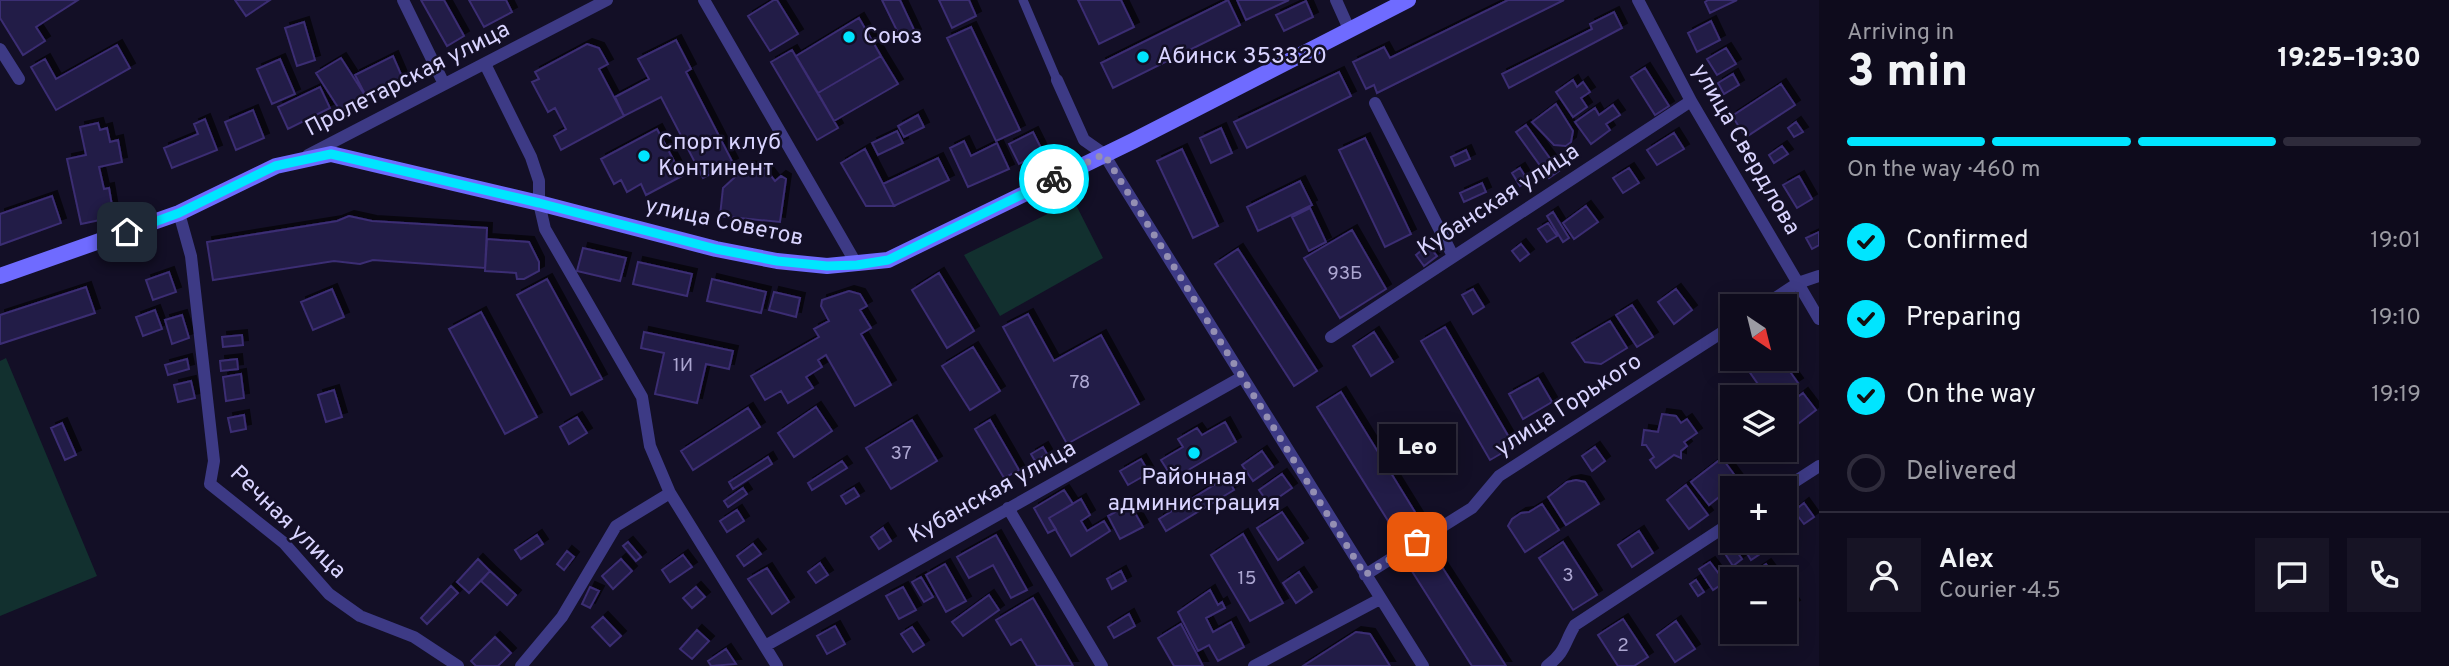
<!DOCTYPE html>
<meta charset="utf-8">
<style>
body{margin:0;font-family:Overpass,sans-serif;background:#171425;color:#f1f3f6;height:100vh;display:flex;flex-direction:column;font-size:26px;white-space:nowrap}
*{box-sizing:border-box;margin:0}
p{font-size:23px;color:#9b9ba3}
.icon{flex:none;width:38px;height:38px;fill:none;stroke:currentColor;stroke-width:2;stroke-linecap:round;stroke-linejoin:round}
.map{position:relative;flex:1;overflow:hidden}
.panel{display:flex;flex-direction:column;background:#0e0b1c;width:630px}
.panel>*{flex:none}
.needle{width:46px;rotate:145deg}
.fabs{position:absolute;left:1720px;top:294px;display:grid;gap:14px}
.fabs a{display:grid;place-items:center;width:77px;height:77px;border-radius:0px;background:#0e0b1c;box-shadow:0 4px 18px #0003,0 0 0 2px #2e2b3b;font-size:35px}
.pin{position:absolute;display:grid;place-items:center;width:60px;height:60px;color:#fff;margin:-30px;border-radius:14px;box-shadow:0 4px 10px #0006}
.courier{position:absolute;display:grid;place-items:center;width:70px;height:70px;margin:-35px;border:5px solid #00e5ff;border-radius:50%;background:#fff;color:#222;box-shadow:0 2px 9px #0007}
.bubble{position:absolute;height:49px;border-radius:0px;background:#0e0b1c;box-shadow:0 4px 18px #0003,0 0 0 2px #2e2b3b;font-size:23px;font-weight:800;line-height:49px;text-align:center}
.head em{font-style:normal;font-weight:800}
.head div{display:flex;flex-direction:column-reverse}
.head{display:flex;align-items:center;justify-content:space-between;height:119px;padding:0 28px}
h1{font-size:46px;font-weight:800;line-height:52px}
.bar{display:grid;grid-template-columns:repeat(4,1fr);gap:10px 7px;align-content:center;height:84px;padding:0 28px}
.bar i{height:9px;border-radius:5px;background:#2e2b3b}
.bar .active{background:#00e5ff}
.bar p{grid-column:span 4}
.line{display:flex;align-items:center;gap:18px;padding:0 28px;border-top:2px solid #2e2b3b}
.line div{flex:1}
.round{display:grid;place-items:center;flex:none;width:74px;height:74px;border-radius:0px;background:#171425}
ol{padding:0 28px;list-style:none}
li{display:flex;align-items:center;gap:21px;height:77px}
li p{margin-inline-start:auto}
li .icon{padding:7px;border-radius:50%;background:#00e5ff;color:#111;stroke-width:4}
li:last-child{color:#9b9ba3}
li i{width:38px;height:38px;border:4px solid #2e2b3b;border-radius:50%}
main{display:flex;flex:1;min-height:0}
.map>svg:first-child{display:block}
.green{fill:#12302f}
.building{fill:#241b47;stroke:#3b2d73;stroke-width:2;filter:url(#shadow)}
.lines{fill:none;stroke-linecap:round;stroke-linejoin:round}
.pedestrian{stroke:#3d3a85;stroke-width:9}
.minor{stroke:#3d3a85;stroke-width:12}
.secondary{stroke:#6f6bff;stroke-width:16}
.done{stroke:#948fb3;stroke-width:7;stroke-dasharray:0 12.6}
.route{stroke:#00e5ff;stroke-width:9}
.poi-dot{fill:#00e5ff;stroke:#130f26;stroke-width:2.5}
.labels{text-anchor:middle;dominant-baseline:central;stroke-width:5;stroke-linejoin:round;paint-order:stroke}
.number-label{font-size:19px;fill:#aca6d1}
.poi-label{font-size:23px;fill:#d9d4ff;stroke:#130f26;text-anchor:start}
.street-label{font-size:23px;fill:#d9d4ff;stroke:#130f26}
</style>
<main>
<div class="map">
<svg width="1819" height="666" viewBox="0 0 1819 666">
<defs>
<filter id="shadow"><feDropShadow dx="5" dy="-5" stdDeviation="0" flood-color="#0009"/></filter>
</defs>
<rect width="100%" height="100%" fill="#130f26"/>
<!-- green -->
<path class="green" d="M1074 201 1103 258 1000 316 964 255Z
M6 358 97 576 0 616V361Z"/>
<!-- building -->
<path class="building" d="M0 0H78L36 27 45 41 23 55 0 18Z
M235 0H270L246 16Z
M421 0H444L464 36 447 46Z
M469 0H506L512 12 484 27Z
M774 0H777L798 34 770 51 748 16Z
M882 0H900L916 34 902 41Z
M939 0H969L976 16 952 28Z
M1078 0H1121L1134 27 1099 44Z
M1228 0 1240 25 1113 88 1101 63Z
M1237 0H1289L1246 20Z
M1508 0H1564L1377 93 1374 85 1366 89 1353 62 1384 47 1390 58Z
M1708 0H1737L1710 13 1705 2Z
M1306 1 1313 17 1284 31 1276 15Z
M1614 12 1622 28 1509 88 1502 74 1592 29 1590 24Z
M859 18 881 56 818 93 796 56Z
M1711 21 1720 40 1697 52 1688 33Z
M304 22 315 60 297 66 285 28Z
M971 27 1020 130 996 141 947 38Z
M676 40 691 69 686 72 733 163 703 178 661 97 624 116 615 97 649 79 638 59Z
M587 44 599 48 608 64 599 69 624 116 561 150 554 136 566 129 555 108 548 112 532 82 539 79 535 72Z
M117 45 130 68 56 110 31 67 45 59 56 79Z
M1726 48 1736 64 1717 75 1707 59Z
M792 50 838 128 817 140 771 62Z
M393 56 403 79 367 98 355 75Z
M881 56 898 84 834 121 818 93Z
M341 58 366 97 341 112 316 73Z
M280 59 295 94 272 104 257 69Z
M1645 68 1669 106 1655 115 1631 77Z
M1339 72 1351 96 1247 148 1234 122Z
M1733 74 1739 85 1724 94 1718 83Z
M1573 80 1577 87 1583 82 1590 92 1581 98 1587 107 1573 117 1556 92Z
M1781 84 1795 105 1746 137 1732 116Z
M320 87 330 108 288 129 278 107Z
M1556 104 1573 131 1571 142 1566 146 1554 145 1532 122Z
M1613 105 1620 115 1606 124 1610 130 1591 144 1575 122 1595 108 1599 115Z
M253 110 264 138 236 150 225 122Z
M918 115 924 127 904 137 898 126Z
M205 119 217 150 172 168 164 148 198 134 194 124Z
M1796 122 1803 132 1794 137 1788 128Z
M98 123 100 130 107 128 110 142 118 140 122 162 99 167 104 189 109 188 114 217 81 224 67 159 86 155 80 127Z
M1526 125 1559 171 1549 178 1516 132Z
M1221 128 1232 153 1211 163 1200 138Z
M657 129 682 176 646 195 641 184 627 192 621 180 614 184 601 159Z
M897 131 903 143 878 155 872 143Z
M1033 132 1043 152 1019 164 1009 144Z
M1674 133 1684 149 1657 165 1647 150Z
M1365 138 1411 234 1385 247 1339 150Z
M964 141 971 156 997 143 1009 169 968 187 950 148Z
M1782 146 1788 154 1774 163 1769 155Z
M865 149 883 184 894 206H866L841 163Z
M1182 149 1218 226 1193 238 1157 161Z
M1466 150 1470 159 1455 166 1451 157Z
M938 158 949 180 894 206 883 184Z
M747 166 765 168 775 181 781 176 786 179 780 222 720 216 723 188Z
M1520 168 1528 181 1520 186 1512 173Z
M1629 168 1639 183 1623 193 1613 178Z
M1799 176 1812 199 1797 208 1783 185Z
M1300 181 1312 205 1258 231 1247 207Z
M1482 183 1486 192 1464 202 1460 193Z
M52 196 61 223 0 245V214Z
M1586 206 1598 222 1574 239 1563 223Z
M1310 208 1326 242 1309 251 1292 217Z
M1553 212 1569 238 1563 242 1547 216Z
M349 216 372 221 487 228 485 268 373 260 360 264 334 261 213 280 207 242 337 221Z
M1548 223 1557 236 1547 242 1538 229Z
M1352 230 1386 289 1340 318 1304 258Z
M1819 232V245L1812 249 1806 238Z
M487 239 529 242 539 262V271L524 279H517L516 273 485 271Z
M1521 244 1529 254 1520 261 1512 251Z
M1428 245 1437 256 1424 266 1416 255Z
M583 248 626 258 620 281 577 271Z
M1238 249 1317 371 1294 386 1215 264Z
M638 262 692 274 687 296 633 284Z
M169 272 176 292 153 300 146 280Z
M939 273 974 331 947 348 912 290Z
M547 279 602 379 571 395 517 295Z
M712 279 766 292 761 313 707 301Z
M86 287 95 313 0 344V315Z
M332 289 344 317 313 330 301 302Z
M1473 289 1484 307 1473 314 1462 295Z
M1676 289 1692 310 1674 324 1658 302Z
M849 291 860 294 867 306 860 310 871 328 861 334 891 385 855 406 826 355 818 360 822 367 806 377 813 388 788 403 781 391 765 400 751 376 819 337 814 329 829 321 821 306 822 300Z
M774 292 800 298 796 317 769 310Z
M1632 305 1653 337 1637 347 1616 315Z
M155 310 162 329 143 336 136 317Z
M481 312 537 417 505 434 449 329Z
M1028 314 1054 361 1101 335 1139 404 1067 444 1003 327Z
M182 315 189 338 172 344 165 320Z
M1610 321 1627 348 1601 364 1585 362 1572 343Z
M1445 327 1514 446 1490 460 1421 341Z
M644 332 733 351 729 369 706 364 697 403 655 394 664 353 641 348Z
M1374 332 1393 362 1371 376 1353 346Z
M242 335 243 345 223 347 222 337Z
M973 347 1000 391 970 410 942 366Z
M187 359 189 369 168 375 165 365Z
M237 359 238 369 221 371 220 361Z
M1753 359H1781L1798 383 1777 397H1767L1744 364Z
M241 374 244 398 226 401 223 377Z
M1538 378 1552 402 1523 419 1509 394Z
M191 381 195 398 178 402 174 385Z
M334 390 342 417 326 422 318 395Z
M1341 392 1423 525 1400 540 1317 407Z
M1803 393 1816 410 1785 434V407Z
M816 407 832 431 794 457 778 433Z
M748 408 760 427 693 470 681 451Z
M1662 414 1676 416 1681 423 1687 419 1697 433 1684 442 1687 446 1681 451V458L1674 455 1656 468 1650 460 1654 457 1646 445H1642L1644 430 1658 432Z
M244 415 246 429 231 432 228 418Z
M577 417 587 433 569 444 560 427Z
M912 420 937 461 891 489 866 448Z
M990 420 1019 470 1004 478 975 429Z
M1225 422 1236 442 1173 479 1161 460 1183 447 1178 439 1197 428 1202 435Z
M62 423 76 455 65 460 51 428Z
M1043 447 1047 454 1035 461 1031 454Z
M1595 447 1605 461 1592 471 1582 456Z
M1262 451 1273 467 1253 481 1242 465Z
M768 457 772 464 733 489 729 482Z
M1722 458 1739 481 1709 505 1691 482Z
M1141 459 1149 473 1128 485 1120 471Z
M842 461 847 468 812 490 808 483Z
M1282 474 1292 488 1269 504 1259 490Z
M1227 477 1234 490 1166 531 1159 519Z
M1576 480 1585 482 1599 504 1566 525 1548 497 1567 482Z
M1686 485 1708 515 1689 529 1667 500Z
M743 488 747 494 728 507 724 501Z
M854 488 859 496 846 504 841 496Z
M1064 490 1073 504 1049 518 1056 529 1048 533 1034 508Z
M1081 499 1090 515 1081 521 1087 531 1104 521 1110 531 1071 556 1049 518Z
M1804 503 1814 517 1804 524 1794 511Z
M1130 504 1143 527 1120 539 1108 516Z
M1542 504 1559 530 1525 552 1508 526 1512 519 1521 513 1529 512Z
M737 510 744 521 727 532 720 521Z
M1282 512 1303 543 1278 560 1257 528Z
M883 528 891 541 879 549 871 537Z
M1639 531 1653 553 1632 567 1618 545Z
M1243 534 1283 603 1250 621 1211 555Z
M537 535 543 544 521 559 515 550Z
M996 535 1027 590 1011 598 993 565 969 578 957 557Z
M1747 541H1764L1769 548 1751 560 1741 544Z
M628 542 641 557 636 561 623 546Z
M1563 542 1597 595 1573 610 1539 558Z
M1731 543 1742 559 1733 566 1722 549Z
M753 544 761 554 744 566 737 556Z
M567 551 574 557 564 570 557 564Z
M1433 553 1506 666H1472L1410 568Z
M683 555 692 567 670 582 662 570Z
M478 559 490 571 469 593 457 582Z
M621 559 632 571 613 589 602 576Z
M1710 562 1725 582 1713 590 1699 569Z
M820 563 828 575 816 583 808 572Z
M945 564 966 601 946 612 926 575Z
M1766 564 1777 579H1744Z
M767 568 789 602 772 614 748 579Z
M490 571 516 595 507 605 481 581Z
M1121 571 1126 581 1112 589 1107 579Z
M1299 572 1312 592 1296 603 1283 583Z
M921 577 933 597 924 602 912 582Z
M1696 580 1704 592 1698 596 1690 584Z
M451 586 458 593 427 624 421 618Z
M590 587 599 591 590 608 582 604Z
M696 587 705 597 692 608 683 598Z
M903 587 916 610 899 619 886 596Z
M1210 590 1218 605 1222 602 1225 608 1206 618 1213 632 1231 622 1244 647 1218 661 1209 645 1198 651 1178 612Z
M1785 591 1795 605 1785 612Z
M989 595 999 610 963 636 952 622Z
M1033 598 1073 666H1037L1021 639 1011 645 996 620Z
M1129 614 1135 626 1114 638 1108 627Z
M603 617 621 636 610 646 592 627Z
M1623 619 1648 657 1634 666H1618L1598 635Z
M1676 621 1695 649 1675 662 1657 635Z
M1181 624 1203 666H1174L1158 638Z
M835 626 845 644 827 654 817 636Z
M912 627 924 645 913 652 901 634Z
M697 630 709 641 692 659 680 649Z
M1356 632 1370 634 1390 666H1303Z
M495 637 511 653 498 666H476L471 661Z
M726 649 736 664 711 666 708 661Z"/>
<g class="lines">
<!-- pedestrian -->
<path class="pedestrian" d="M1023 0 1057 80"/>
<!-- minor -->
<path class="minor" d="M403 0 444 84
M704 0 857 265
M1336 0 1349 29
M1638 0 1691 101 1819 319
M0 49 19 79
M485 64 531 157 539 181V203L545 229 642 397 650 446 670 493 777 666
M1057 80 1084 140 1104 154 1116 174 1423 666
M1375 103 1453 256
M308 155 607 0
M179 213 191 256 214 461 210 484 284 543 329 594 360 616 414 637 458 666
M1763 306 1798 283 1819 276
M1331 337 1691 101
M1785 488 1819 466
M1008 508 1102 666
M1365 575 1472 508 1499 476 1732 326
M765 646 1242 377
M521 666 562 617 616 526 670 493
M1254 666 1380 599
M1547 666C1566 652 1564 643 1575 625L1732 522"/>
<!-- secondary -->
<path class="secondary" d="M0 276 179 213 276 166 331 154 539 203 716 249 777 261 827 266 888 260 1133 141 1408 0"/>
</g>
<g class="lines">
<!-- done -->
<path class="done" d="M1054 179 1104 154 1365 575 1417 542"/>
<!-- route -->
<path class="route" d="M127 232 179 213 275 166 331 154 539 203 716 249 777 261 827 266 857 265 888 260 1054 179"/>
</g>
<!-- markers -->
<g class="poi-dot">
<circle cx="849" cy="37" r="7"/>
<circle cx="1143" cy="57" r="7"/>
<circle cx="644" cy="156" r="7"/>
<circle cx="1194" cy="453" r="7"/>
</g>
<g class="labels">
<!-- number labels -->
<g class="number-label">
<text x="1345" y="274">93Б</text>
<text x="683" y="366">1И</text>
<text x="1080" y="383">78</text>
<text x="901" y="454">37</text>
<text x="1568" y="576">3</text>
<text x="1247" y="579">15</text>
<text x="1623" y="646">2</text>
</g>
<!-- poi labels -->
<g class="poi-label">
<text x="863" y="37">Союз</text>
<text x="1157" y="57">Абинск 353320</text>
<text x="658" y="143">Спорт клуб<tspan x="658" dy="26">Континент</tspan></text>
<text x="1194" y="478" text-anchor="middle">Районная<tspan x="1194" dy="26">администрация</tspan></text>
</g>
<!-- street labels -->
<g class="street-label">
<text transform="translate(408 80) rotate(-27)">Пролетарская улица</text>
<text transform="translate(1745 150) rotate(60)">улица Свердлова</text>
<text transform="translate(1499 201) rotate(-33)">Кубанская улица</text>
<text transform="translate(724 223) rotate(12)">улица Советов</text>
<text transform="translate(1569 406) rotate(-33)">улица Горького</text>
<text transform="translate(993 493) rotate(-29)">Кубанская улица</text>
<text transform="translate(287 523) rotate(44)">Речная улица</text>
</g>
</g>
</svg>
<div class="fabs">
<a><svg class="needle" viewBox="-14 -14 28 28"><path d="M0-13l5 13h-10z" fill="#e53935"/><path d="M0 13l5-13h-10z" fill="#9b9ba3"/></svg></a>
<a><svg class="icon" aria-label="layers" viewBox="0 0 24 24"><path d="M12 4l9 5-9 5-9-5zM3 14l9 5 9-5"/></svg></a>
<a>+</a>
<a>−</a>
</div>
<div class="pin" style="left:1417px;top:542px;background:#ea580c"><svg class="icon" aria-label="bag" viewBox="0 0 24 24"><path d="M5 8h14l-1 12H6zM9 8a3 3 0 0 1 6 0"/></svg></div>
<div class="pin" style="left:127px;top:232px;background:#1f2937"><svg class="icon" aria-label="home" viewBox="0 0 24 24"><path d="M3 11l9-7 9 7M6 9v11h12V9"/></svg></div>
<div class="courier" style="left:1054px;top:179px"><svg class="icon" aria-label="bike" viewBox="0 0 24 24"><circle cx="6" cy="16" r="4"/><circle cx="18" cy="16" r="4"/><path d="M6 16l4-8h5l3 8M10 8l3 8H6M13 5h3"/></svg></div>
<div class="bubble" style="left:1379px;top:424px;width:77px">Leo</div>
</div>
<section class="panel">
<div class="head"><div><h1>3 min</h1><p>Arriving in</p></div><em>19:25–19:30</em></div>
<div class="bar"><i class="active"></i><i class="active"></i><i class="active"></i><i></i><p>On the way · 460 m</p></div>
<ol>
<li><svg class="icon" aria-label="check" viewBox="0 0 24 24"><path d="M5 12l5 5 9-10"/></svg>Confirmed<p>19:01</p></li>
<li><svg class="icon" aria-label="check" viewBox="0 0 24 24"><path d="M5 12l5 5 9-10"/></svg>Preparing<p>19:10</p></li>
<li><svg class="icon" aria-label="check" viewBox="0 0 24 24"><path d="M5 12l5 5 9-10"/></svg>On the way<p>19:19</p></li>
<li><i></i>Delivered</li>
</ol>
<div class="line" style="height:126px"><a class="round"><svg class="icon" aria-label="person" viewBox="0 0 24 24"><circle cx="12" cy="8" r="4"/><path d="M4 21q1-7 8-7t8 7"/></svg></a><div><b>Alex</b><p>Courier · 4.5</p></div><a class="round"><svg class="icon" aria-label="chat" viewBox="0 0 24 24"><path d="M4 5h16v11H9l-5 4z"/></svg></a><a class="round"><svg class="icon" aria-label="phone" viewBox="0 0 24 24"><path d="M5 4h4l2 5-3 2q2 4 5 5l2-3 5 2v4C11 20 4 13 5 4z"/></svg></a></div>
</section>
</main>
